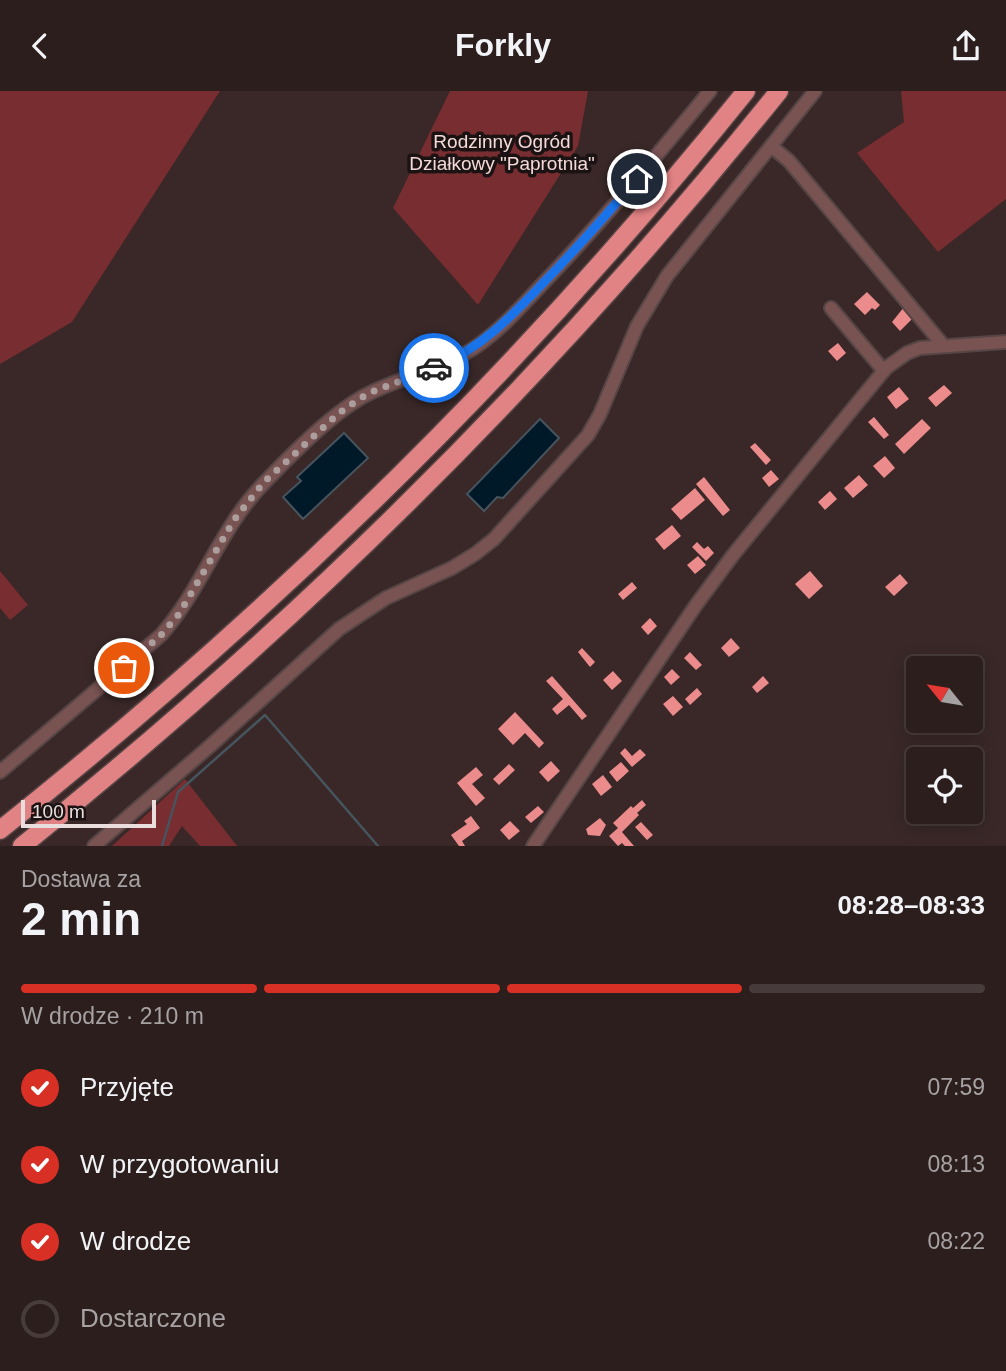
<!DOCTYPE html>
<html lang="pl">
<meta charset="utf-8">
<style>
body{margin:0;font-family:Arial,sans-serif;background:#332726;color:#f1f3f6;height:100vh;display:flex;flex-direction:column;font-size:26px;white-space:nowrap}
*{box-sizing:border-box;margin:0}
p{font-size:23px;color:#a6a2a4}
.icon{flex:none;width:38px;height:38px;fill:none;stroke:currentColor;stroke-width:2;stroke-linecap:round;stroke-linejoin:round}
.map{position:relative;height:755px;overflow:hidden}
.panel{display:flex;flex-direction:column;background:#2b1e1d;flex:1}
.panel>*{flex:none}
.needle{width:46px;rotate:300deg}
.buttons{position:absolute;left:906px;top:565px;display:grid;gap:14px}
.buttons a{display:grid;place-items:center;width:77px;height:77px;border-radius:7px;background:#2b1e1d;box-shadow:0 4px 18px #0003,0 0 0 2px #473c3b;font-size:35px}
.scale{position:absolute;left:21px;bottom:18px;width:135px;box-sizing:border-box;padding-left:7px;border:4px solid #e9dedd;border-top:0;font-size:19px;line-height:24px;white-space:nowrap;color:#e9dedd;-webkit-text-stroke:5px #1b1313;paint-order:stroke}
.pin{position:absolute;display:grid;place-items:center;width:60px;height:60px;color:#fff;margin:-30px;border:4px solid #fff;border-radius:50%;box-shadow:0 2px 7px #0007}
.courier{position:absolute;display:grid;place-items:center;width:70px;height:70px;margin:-35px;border:5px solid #1a73e8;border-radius:50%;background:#fff;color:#222;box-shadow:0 2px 9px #0007}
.headline em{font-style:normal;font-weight:800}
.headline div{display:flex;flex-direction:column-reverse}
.headline{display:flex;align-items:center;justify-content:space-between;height:119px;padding:0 21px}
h1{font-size:46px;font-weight:800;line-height:52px}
.bar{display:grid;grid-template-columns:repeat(4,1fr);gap:10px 7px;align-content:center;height:84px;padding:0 21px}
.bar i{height:9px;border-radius:5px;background:#473c3b}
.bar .active{background:#d93025}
.bar p{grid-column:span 4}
ol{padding:0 21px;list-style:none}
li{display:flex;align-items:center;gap:21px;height:77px}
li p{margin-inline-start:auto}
li .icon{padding:7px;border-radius:50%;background:#d93025;color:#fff;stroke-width:4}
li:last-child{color:#a6a2a4}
li i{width:38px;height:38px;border:4px solid #473c3b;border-radius:50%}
header{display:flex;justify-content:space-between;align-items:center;height:91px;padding:0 21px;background:#2b1e1d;font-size:32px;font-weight:800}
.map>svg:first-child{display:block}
.green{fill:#782d31}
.water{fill:#001928;stroke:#46545e;stroke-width:2}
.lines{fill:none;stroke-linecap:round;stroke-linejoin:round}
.stream{stroke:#46545e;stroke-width:2.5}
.building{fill:#eb8b8c}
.minor-casing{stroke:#554544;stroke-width:16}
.highway-casing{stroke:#554544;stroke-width:21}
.minor{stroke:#795252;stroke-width:12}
.highway{stroke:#e18284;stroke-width:18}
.done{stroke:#ab9e9d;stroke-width:7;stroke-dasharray:0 12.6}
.route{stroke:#1a73e8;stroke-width:9}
.labels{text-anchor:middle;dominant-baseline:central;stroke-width:7;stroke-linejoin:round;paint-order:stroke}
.park-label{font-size:19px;fill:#f3d9d8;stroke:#1b1313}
</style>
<header><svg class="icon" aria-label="back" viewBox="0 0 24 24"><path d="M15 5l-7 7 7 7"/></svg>Forkly<svg class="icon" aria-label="share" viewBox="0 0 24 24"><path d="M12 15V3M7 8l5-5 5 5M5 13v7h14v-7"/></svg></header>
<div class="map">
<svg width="1006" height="755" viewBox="0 0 1006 755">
<rect width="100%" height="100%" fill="#392827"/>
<!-- green -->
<path class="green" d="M0 0H220L72 231 0 273Z
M450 0H588L578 55 478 214 393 117Z
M901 0H1006V108L938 161 857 62 904 31Z
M0 480 28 514 10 529 0 517Z
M185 688 237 755H200L182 735 169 755H112Z"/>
<!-- water -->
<path class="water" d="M540 328 559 347 503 407 497 406 484 420 467 403Z
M344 342 368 367 303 428 283 406 301 390 297 386Z"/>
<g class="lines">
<!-- stream -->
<path class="stream" d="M162 755 178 701 265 624 378 755"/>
</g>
<!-- building -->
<path class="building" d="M867 201 880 214 875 219 872 217 865 224 854 213Z
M904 216 913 227 900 240 892 231Z
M838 252 846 262 837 270 828 260Z
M944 294 952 302 936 316 928 307Z
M899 296 909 308 896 318 887 306Z
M874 326 889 344 884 348 868 331Z
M922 328 931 337 904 363 895 353Z
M755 352 771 369 766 374 750 356Z
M885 365 895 377 884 387 873 375Z
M771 379 779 388 769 396 762 387Z
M859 384 868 394 853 407 844 397Z
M704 386 730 419 723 425 696 393Z
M695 397 705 409 681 429 671 418Z
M830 400 837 408 825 419 818 411Z
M672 434 681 445 664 459 655 448Z
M697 451 704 458 708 455 714 462 706 470 692 456Z
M698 465 706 474 695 483 687 474Z
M810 480 823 495 809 508 795 493Z
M900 483 908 492 894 505 885 496Z
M632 491 637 497 623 509 618 503Z
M650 527 657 535 648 544 641 536Z
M731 547 740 557 729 566 721 557Z
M582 557 595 571 590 576 578 561Z
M690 561 702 574 696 579 684 567Z
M672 578 680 586 671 594 664 586Z
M613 580 622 590 612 599 603 589Z
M552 585 587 625 582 629 569 614 557 624 552 618 563 608 546 590Z
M763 585 769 592 757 602 752 596Z
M697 597 702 603 690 614 685 608Z
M673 605 683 616 673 625 663 613Z
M515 621 544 652 539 657 525 642 513 654 498 638Z
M625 657 632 665 640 658 646 664 632 676 620 662Z
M551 670 560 680 548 691 539 681Z
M621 671 629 680 617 691 609 681Z
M509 673 515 679 499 694 493 688Z
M476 676 483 684 472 693 485 707 476 715 457 692Z
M603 684 612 696 601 705 592 693Z
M642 709 646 714 637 722 639 724 622 741 634 755H625L622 752 618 755 609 745 618 737 613 732 631 715 633 717Z
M538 715 544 721 531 732 525 726Z
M471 725 480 737 462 750 465 755H459L451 744 467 733 464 730Z
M600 727 606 734 600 745 588 744 586 738Z
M510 730 520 740 509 749 500 739Z
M641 731 653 744 647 749 635 736Z"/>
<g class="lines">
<!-- minor casing -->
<g class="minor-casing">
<path id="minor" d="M771 55 789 70 943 254
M831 217 884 280
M0 681 161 544C202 498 221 435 265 391 292 363 336 318 370 302 405 285 445 277 477 255 504 236 527 209 550 185 606 126 658 63 710 0
M94 755 210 655 339 538 386 507 452 477 475 463 494 448 588 344 600 323 637 235 667 185 815 0
M533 755 696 514 733 464 886 277 907 262 920 257 1006 251"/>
</g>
<!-- highway casing -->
<g class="highway-casing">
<path id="highway" d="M0 739C275 520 526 274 746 0
M22 755C302 531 555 279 779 0"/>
</g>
<!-- minor -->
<use href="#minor" class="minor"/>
<!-- highway -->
<use href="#highway" class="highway"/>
</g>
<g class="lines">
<!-- done -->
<path class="done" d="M124 577 161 544 179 523 234 429 264 391 339 322 355 311 369 302 434 277"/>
<!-- route -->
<path class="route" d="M434 277C481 258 513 224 547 188 578 156 608 122 637 88"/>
</g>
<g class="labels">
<!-- park labels -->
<g class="park-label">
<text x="502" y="50">Rodzinny Ogród<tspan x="502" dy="22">Działkowy "Paprotnia"</tspan></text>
</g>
</g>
</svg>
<div class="buttons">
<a><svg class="needle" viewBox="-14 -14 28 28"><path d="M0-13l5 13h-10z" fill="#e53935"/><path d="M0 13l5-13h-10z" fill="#a6a2a4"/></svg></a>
<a><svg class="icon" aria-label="locate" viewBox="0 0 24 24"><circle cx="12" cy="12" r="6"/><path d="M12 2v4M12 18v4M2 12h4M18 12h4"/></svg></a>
</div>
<div class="scale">100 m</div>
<div class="pin" style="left:124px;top:577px;background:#ea580c"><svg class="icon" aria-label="bag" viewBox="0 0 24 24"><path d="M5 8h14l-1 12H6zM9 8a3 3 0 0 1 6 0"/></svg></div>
<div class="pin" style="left:637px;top:88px;background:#1f2937"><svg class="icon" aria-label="home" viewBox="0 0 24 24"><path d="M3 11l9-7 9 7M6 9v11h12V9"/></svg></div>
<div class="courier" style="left:434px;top:277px"><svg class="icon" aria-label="car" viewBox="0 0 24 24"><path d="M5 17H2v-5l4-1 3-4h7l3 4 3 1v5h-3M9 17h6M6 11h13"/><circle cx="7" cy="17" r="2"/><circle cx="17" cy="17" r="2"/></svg></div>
</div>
<section class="panel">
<div class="headline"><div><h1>2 min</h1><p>Dostawa za</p></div><em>08:28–08:33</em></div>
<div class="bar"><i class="active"></i><i class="active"></i><i class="active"></i><i></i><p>W drodze · 210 m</p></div>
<ol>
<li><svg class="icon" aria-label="check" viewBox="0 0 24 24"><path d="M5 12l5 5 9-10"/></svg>Przyjęte<p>07:59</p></li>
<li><svg class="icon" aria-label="check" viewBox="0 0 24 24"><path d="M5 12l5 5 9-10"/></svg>W przygotowaniu<p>08:13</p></li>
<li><svg class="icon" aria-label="check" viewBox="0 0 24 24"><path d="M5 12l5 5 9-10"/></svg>W drodze<p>08:22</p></li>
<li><i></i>Dostarczone</li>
</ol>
</section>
